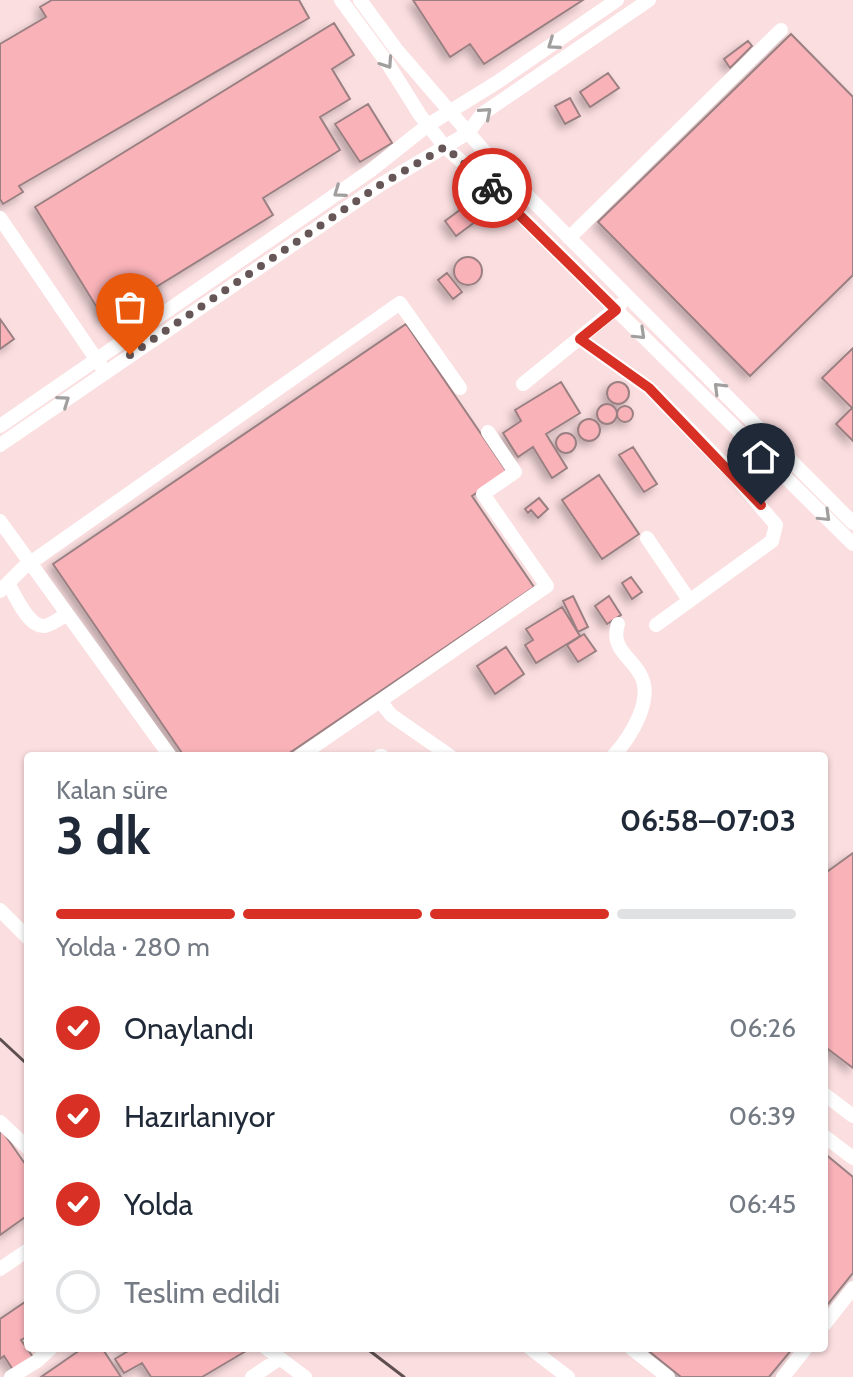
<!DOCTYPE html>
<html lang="tr">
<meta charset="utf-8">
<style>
body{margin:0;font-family:Cabin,sans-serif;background:#f2f2f3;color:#1f2937;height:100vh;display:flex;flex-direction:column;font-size:30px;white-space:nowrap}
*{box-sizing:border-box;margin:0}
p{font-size:26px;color:#747a83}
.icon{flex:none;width:44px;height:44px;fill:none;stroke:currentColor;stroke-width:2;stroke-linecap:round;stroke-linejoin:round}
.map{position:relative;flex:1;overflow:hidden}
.side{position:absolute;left:24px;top:752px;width:804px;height:600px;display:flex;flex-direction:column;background:#fff;border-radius:8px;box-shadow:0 2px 6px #0004}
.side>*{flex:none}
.pin{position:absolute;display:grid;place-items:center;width:68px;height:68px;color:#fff;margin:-82px -34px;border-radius:50% 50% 50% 0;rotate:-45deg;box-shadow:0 0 8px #0007}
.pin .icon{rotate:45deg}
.courier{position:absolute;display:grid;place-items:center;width:80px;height:80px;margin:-40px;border:6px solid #d93025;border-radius:50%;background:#fff;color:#222;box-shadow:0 2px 10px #0007}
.summary em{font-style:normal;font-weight:800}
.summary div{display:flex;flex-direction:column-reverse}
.summary{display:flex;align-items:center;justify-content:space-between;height:136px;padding:0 32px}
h1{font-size:52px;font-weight:800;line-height:60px}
.bar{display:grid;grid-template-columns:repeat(4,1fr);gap:12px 8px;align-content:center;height:96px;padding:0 32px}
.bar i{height:10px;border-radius:6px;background:#e0e1e3}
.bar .active{background:#d93025}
.bar p{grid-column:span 4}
ol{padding:0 32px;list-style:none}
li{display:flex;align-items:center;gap:24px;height:88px}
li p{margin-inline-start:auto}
li .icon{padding:8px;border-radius:50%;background:#d93025;color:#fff;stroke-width:4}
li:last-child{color:#747a83}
li i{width:44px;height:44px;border:4px solid #e0e1e3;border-radius:50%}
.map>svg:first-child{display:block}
.building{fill:#f8b2b8;stroke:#9a8082;stroke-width:2;filter:url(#shadow)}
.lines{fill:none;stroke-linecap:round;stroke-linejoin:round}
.minor{stroke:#fff;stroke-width:14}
.rail{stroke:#5f4f50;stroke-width:3}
.oneway{stroke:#a19e9e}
.done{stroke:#665657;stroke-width:8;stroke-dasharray:0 14.4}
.route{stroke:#d93025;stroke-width:10}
</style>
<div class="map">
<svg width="853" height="1377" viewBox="0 0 853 1377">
<defs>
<filter id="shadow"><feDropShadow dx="-4.5" dy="4.5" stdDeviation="4" flood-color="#0004"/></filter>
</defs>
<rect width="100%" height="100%" fill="#fbdee0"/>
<!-- building -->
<path class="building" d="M52 0H299L309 18 19 186 23 192 3 204 0 199V44L46 17 40 7Z
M413 0H583L484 64 470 44 450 57Z
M334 23 354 55 332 69 350 99 320 117 340 150 263 198 273 215 104 319 35 207Z
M791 34 853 97V275L750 376 598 222Z
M748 41 752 46 730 68 724 59Z
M608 73 619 88 590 107 580 92Z
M570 98 580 116 565 124 555 106Z
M368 104 392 143 360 162 335 124Z
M468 204 479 219 456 236 445 221Z
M454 271a14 14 0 1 1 28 0a14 14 0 1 1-28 0Z
M447 273 462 292 453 299 438 280Z
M0 319 14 339 0 349Z
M406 324 507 472 472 496 534 587 285 756H184L53 564Z
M853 348V441L836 424 852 408 822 378Z
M607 393a11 11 0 1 1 22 0a11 11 0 1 1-22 0Z
M561 382 580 413 546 434 567 468 552 478 533 447 518 457 503 433 521 421 515 410Z
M597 414a10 10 0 1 1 20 0a10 10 0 1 1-20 0Z
M617 414a8 8 0 1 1 16 0a8 8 0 1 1-16 0Z
M578 430a11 11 0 1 1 22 0a11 11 0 1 1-22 0Z
M556 443a10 10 0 1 1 20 0a10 10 0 1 1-20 0Z
M633 447 657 484 644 492 619 455Z
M599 475 639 534 602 559 562 500Z
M539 498 548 509 538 518 531 510 528 513 525 509Z
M631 577 642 592 632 599 622 583Z
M573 596 588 627 578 632 563 601Z
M609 596 621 615 607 624 595 606Z
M562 607 580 636 536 663 525 645 533 640 526 629Z
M584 634 596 651 578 662 567 645Z
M506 647 524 674 495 694 477 666Z
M853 853V1068L824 1046V874Z
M0 1128 28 1168V1215L0 1235Z
M824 1153 853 1177V1273L824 1309Z
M28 1300V1336L21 1340 33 1357 13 1370 4 1356 0 1359V1319Z
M83 1348H102L121 1377H41Z
M126 1348H244L246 1351 202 1377H151L142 1363 124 1373 115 1359 128 1351Z
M645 1348H793L769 1377H681Z"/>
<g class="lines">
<!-- minor -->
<path class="minor" d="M341 0 388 64 420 115 445 147 505 200 853 544
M360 0 396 49 491 159 853 523
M0 218 101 366
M569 238 781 30
M580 339 649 388 733 474 776 525 772 541 656 625
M523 384 620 305
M0 426 370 171 428 125 496 83 617 0
M0 445 380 185 468 133 482 114 649 0
M0 521 170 756
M647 538 689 600
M8 583C15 595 28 627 44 626 52 625 60 618 67 614
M0 591 23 568 400 303 460 388
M380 701 391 715 450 756
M300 756 547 586 483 494 515 472 488 432
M380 756H382
M613 756C630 738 655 699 640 674 630 656 610 648 618 624
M0 910 28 938
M824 1094 853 1116
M0 1122 28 1148
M824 1136 853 1158
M0 1269 28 1250
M824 1325 853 1288
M266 1348 305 1377
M530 1348 568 1377
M631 1348 668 1377
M11 1377 37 1361 51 1348
M252 1377 279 1359
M783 1377 806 1348"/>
<!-- rail -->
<path class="rail" d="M0 1039 28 1065
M366 1348 404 1377"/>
</g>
<!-- one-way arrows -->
<defs><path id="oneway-chevron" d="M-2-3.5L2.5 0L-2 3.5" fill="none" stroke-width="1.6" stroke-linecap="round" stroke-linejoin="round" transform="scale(2)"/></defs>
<g class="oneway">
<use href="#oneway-chevron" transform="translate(553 44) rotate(145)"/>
<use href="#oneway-chevron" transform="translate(387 63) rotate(56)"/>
<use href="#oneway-chevron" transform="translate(486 113) rotate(-41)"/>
<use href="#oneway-chevron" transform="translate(339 192) rotate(145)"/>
<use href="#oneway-chevron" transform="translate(640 334) rotate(44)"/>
<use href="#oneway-chevron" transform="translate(719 388) rotate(-135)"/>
<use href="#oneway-chevron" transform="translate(64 401) rotate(-35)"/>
<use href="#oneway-chevron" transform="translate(825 516) rotate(44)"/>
</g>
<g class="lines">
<!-- done -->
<path class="done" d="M130 355 380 185 445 147 492 188"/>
<!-- route -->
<path class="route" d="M492 188 616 310 580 339 649 388 761 505"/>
</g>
</svg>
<div class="pin" style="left:130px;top:355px;background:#ea580c"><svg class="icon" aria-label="bag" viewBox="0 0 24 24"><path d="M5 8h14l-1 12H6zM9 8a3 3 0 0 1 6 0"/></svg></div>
<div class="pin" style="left:761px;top:505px;background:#1f2937"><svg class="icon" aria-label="home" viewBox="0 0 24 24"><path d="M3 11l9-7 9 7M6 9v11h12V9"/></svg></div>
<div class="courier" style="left:492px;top:188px"><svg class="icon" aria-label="bike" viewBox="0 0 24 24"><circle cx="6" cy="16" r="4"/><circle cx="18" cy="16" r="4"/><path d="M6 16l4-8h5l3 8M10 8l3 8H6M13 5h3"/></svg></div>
<section class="side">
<div class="summary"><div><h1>3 dk</h1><p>Kalan süre</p></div><em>06:58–07:03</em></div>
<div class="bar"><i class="active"></i><i class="active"></i><i class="active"></i><i></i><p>Yolda · 280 m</p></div>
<ol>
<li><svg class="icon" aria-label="check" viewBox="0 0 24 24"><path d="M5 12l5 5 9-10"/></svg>Onaylandı<p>06:26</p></li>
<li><svg class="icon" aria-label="check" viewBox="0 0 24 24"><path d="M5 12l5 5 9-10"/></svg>Hazırlanıyor<p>06:39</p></li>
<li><svg class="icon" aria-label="check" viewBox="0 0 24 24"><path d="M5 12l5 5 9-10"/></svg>Yolda<p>06:45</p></li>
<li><i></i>Teslim edildi</li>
</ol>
</section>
</div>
